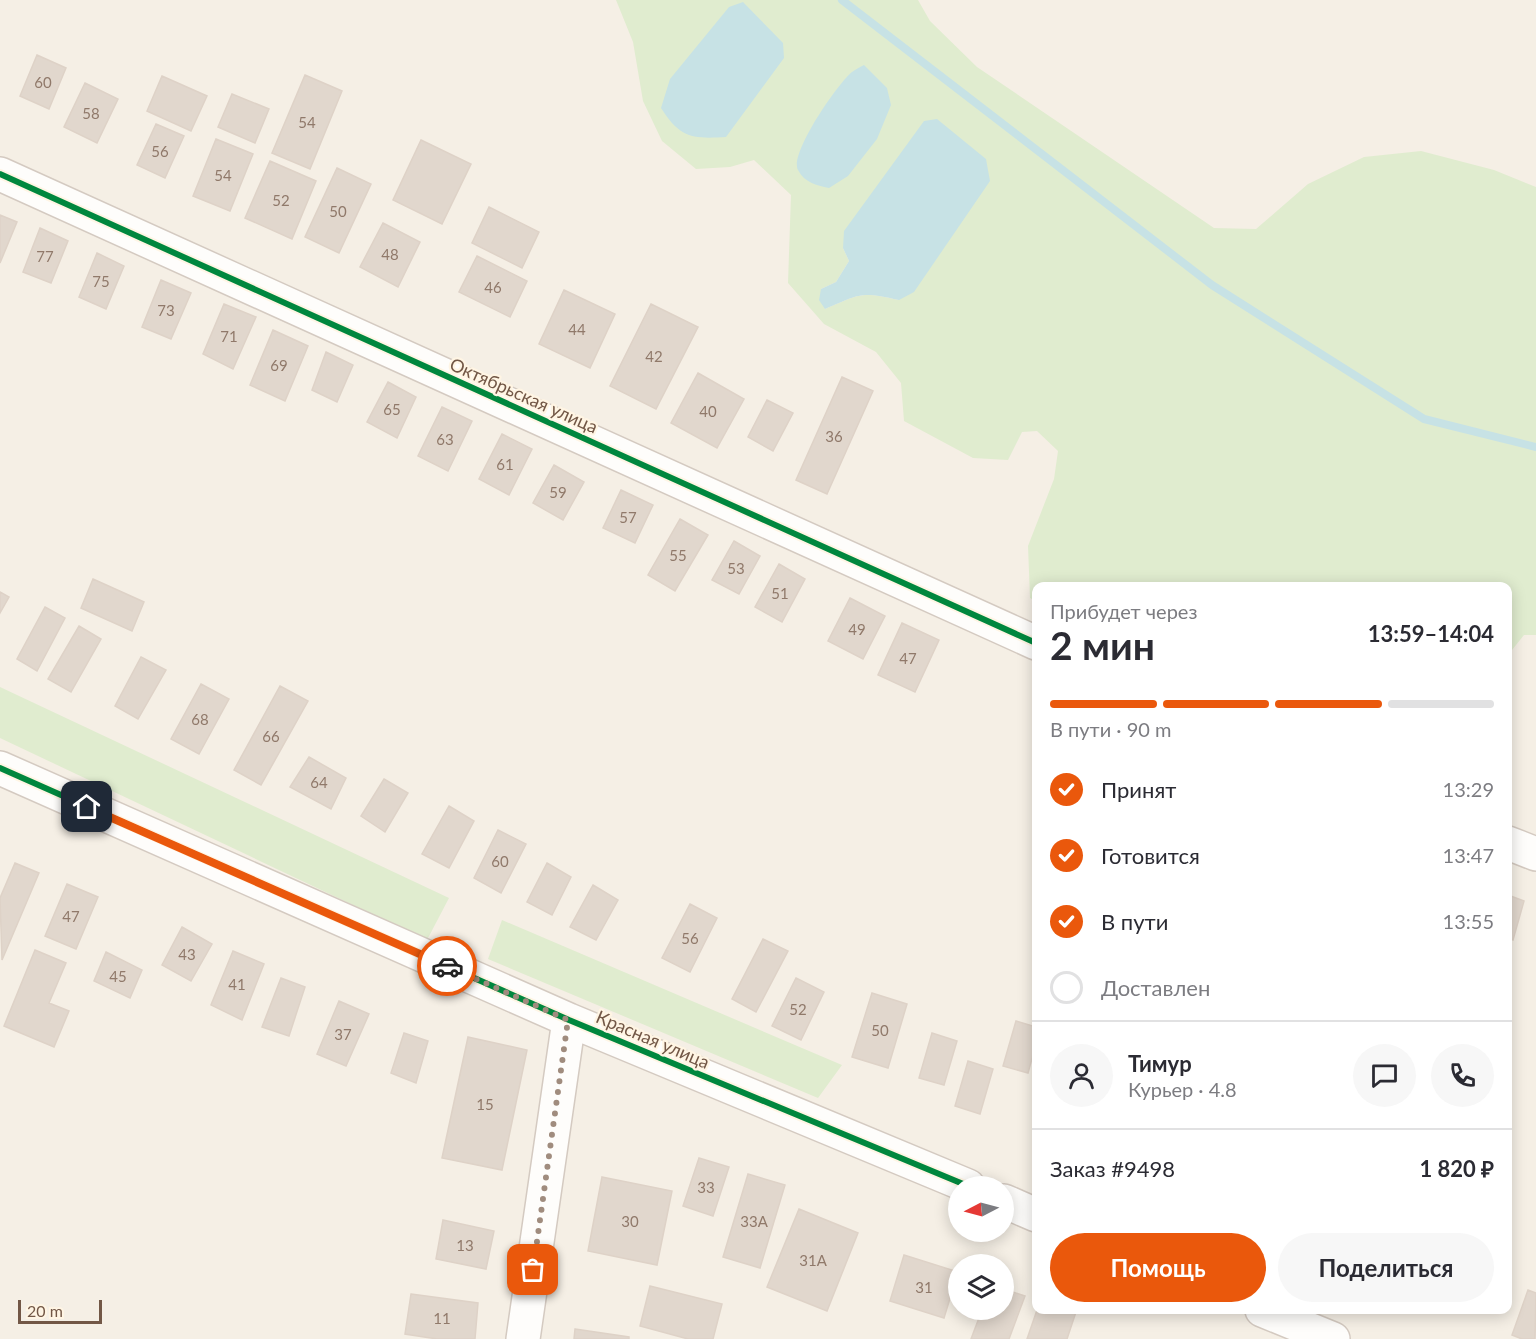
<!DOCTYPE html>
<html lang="ru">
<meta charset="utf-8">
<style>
body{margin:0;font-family:Lato,sans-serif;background:#f7f7f7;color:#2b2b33;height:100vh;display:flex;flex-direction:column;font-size:22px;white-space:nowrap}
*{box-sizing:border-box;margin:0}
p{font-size:20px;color:#7c7c81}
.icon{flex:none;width:33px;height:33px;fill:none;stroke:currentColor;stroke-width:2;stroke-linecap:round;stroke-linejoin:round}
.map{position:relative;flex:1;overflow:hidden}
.sheet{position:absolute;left:1032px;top:582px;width:480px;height:732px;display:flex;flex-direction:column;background:#fff;border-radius:12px;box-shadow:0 3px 15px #0003}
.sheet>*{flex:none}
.needle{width:39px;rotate:264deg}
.controls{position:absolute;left:948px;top:1176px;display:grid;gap:12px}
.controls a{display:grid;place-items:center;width:66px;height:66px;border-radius:50%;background:#fff;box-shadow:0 3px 15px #0003;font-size:30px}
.scale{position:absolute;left:18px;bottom:15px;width:84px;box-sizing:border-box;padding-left:6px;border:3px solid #725746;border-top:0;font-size:16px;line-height:21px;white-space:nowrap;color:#725746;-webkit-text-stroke:4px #fff5e4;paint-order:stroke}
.pin{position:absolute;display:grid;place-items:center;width:51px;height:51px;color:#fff;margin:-26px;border-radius:12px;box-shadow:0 3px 9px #0006}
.courier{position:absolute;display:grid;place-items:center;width:60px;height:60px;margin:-30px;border:4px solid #ea580c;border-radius:50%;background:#fff;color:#222;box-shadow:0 2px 8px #0007}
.headline em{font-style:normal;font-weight:700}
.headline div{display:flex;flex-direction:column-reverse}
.headline{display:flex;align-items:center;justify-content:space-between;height:102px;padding:0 18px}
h1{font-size:39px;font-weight:700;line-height:45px}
.bar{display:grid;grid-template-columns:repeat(4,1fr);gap:9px 6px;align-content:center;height:72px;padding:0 18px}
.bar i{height:8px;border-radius:4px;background:#e1e1e2}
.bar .selected{background:#ea580c}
.bar p{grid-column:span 4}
.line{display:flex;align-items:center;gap:15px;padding:0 18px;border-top:2px solid #e1e1e2}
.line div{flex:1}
.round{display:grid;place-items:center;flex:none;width:63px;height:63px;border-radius:32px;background:#f7f7f7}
ol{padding:0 18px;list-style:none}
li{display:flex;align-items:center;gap:18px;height:66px}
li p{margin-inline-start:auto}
li .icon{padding:6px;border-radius:50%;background:#ea580c;color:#fff;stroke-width:4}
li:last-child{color:#7c7c81}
li i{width:33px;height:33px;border:3px solid #e1e1e2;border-radius:50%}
.action{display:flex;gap:12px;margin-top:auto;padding:12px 18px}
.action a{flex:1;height:69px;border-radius:36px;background:#ea580c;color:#fff;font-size:24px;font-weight:700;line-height:69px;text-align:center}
.action a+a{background:#f7f7f7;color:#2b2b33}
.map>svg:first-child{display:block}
.green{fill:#e0eccf;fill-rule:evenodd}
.water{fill:#c7e2e5}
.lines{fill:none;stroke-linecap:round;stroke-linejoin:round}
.stream{stroke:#c7e2e5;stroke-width:8}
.building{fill:#e1d7cd;stroke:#ded2c7;stroke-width:1.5}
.minor-casing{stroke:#d4cac1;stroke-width:36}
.minor{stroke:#fefdfb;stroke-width:33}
.cycleway-casing{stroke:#fff5e4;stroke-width:10}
.cycleway{stroke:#00873e;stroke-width:6}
.done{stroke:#a08c7e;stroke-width:6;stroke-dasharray:0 10.8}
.route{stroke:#ea580c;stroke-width:8}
.labels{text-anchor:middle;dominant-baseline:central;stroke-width:4.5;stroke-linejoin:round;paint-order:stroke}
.number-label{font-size:15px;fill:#90796a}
.street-label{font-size:18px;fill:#725746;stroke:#fff5e4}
</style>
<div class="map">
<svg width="1536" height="1339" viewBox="0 0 1536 1339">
<rect width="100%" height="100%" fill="#f5efe5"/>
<!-- green -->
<path class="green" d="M616 0H918L930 21 977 67 1214 228 1256 229 1308 184 1364 157 1421 151 1494 170 1536 187V635H1524L1508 655V586H1036V601L1030 598 1028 546 1054 479 1058 451 1037 431 1022 432 1008 460 973 458 904 421 901 383 876 352 824 324 788 283 791 195 754 160 730 167 696 169 662 141 643 101 633 42ZM843 248 899 300C860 291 860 294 825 309L821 289 836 282 849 261Z
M0 687 449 898 427 940 0 738Z
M502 920 842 1065 818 1098 488 959Z"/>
<!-- water -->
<path class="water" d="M743 2 783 43 784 58 726 137C692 139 680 138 661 108L670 79 729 7Z
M864 65 887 88 891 105 877 139 848 176 829 188C816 185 805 183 798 170 789 154 838 83 852 72 856 69 860 67 864 65Z
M937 119 986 159 990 181 914 292 899 300C860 291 860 294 825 309L819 300 821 289 836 282 849 261 843 248 844 231 924 121Z"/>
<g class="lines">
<!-- stream -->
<path class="stream" d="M842 0 1212 285 1424 419 1536 447"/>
</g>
<!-- building -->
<path class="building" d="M37 55 66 68 49 109 20 96Z
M305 75 342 91 310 169 272 153Z
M162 76 207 96 191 131 147 111Z
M85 83 118 99 97 143 64 127Z
M232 94 269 109 255 143 218 127Z
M156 124 184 136 165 178 137 165Z
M216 139 253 154 230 211 193 196Z
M421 140 471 164 442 224 393 200Z
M270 161 316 181 292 239 245 218Z
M337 168 371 184 339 253 305 237Z
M489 207 539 232 522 268 472 243Z
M0 215 17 222 0 263Z
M383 223 420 242 398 287 360 267Z
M40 228 68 241 51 283 23 272Z
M97 253 124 266 106 309 79 297Z
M477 256 527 281 510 317 459 292Z
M161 280 191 293 171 339 142 327Z
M564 290 615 314 590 368 539 344Z
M224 304 256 317 233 369 203 354Z
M651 304 698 327 656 409 610 386Z
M273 330 308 346 285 401 250 385Z
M326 352 353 365 337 402 312 390Z
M698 373 744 399 717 448 671 423Z
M842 377 873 391 827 494 796 480Z
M388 382 416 397 397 438 367 422Z
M767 400 793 413 773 451 748 437Z
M442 407 472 421 448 471 418 456Z
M502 434 532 449 509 495 479 479Z
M554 465 584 482 563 520 533 503Z
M621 490 653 505 635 543 603 528Z
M680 519 708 535 675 591 648 575Z
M734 541 760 556 739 594 712 580Z
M779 564 805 579 782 622 755 607Z
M93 579 144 602 132 631 81 608Z
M0 592 9 597 0 613Z
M850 598 885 616 863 659 828 641Z
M45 607 65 618 37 671 17 659Z
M902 623 939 640 915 692 878 675Z
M79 626 101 639 71 692 48 679Z
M141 657 166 670 138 719 115 706Z
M201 684 229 699 199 754 171 739Z
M280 686 308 701 261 785 234 770Z
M309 757 346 778 331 809 290 787Z
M384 779 408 793 385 832 361 816Z
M449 806 474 821 449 868 422 854Z
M498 830 526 844 501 893 474 878Z
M15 863 39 873 2 960 0 898Z
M547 863 571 877 552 915 527 902Z
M67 884 98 897 76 949 45 936Z
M593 885 618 900 596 940 570 927Z
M1508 895 1524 901 1513 940 1508 938Z
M690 904 717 918 690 972 662 958Z
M182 927 212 944 191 981 162 965Z
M763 939 788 951 756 1012 732 999Z
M35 950 66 963 49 1003 69 1011 54 1047 4 1026Z
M233 951 264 964 242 1020 211 1005Z
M106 952 142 970 130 998 94 981Z
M281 978 305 987 289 1036 262 1027Z
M796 978 824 992 801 1040 772 1026Z
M872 993 907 1004 888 1068 852 1057Z
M339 1001 369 1014 346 1066 317 1054Z
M1016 1021 1036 1027V1044L1028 1073 1003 1066Z
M404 1033 428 1041 416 1083 391 1073Z
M932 1033 957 1041 944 1085 919 1078Z
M468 1037 527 1050 502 1170 442 1158Z
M968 1061 993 1069 980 1114 955 1106Z
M699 1158 729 1167 713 1216 683 1206Z
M748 1174 785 1185 760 1268 723 1257Z
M602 1177 672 1191 657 1265 588 1251Z
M799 1209 858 1233 827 1311 767 1287Z
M443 1220 494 1231 486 1269 436 1259Z
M904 1255 958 1272 944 1318 890 1301Z
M650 1286 722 1304 713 1339H688L640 1326Z
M1004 1289 1025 1296 1009 1339H971L982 1310H1004Z
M1528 1290 1536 1293 1535 1339H1522L1512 1335Z
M411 1294 478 1303 475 1339H437L405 1334Z
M1037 1310 1076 1312 1067 1339H1027Z
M575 1329 629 1337V1339H574Z"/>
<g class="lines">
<!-- minor casing -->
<g class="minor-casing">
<path id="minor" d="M0 174 1036 643
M0 768 569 1020 968 1186
M1508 843 1536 854
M1004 1201 1036 1215
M1262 1310 1333 1339
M523 1339 569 1020"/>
</g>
<!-- minor -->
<use href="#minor" class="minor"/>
<!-- cycleway casing -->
<g class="cycleway-casing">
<path id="cycleway" d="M0 174 1036 643
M0 768 569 1020 968 1186"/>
</g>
<!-- cycleway -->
<use href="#cycleway" class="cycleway"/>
</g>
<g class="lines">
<!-- done -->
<path class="done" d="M447 966 568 1020 533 1270"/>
<!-- route -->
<path class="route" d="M87 807 447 966"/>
</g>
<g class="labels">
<!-- number labels -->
<g class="number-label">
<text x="43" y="82">60</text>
<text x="91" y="113">58</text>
<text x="307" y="122">54</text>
<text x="160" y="151">56</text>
<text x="223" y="175">54</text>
<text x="281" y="200">52</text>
<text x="338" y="211">50</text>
<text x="390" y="254">48</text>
<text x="45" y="256">77</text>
<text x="101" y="281">75</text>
<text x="493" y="287">46</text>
<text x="166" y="310">73</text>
<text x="577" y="329">44</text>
<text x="229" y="336">71</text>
<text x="654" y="356">42</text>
<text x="279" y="365">69</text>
<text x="392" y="409">65</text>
<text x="708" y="411">40</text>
<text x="834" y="436">36</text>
<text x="445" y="439">63</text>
<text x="505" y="464">61</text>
<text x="558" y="492">59</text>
<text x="628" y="517">57</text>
<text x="678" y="555">55</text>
<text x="736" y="568">53</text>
<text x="780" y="593">51</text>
<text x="857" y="629">49</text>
<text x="908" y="658">47</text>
<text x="200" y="719">68</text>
<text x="271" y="736">66</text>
<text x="319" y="782">64</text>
<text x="500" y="861">60</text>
<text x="71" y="916">47</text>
<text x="690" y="938">56</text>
<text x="187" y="954">43</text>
<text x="118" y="976">45</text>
<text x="237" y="984">41</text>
<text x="798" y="1009">52</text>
<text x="880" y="1030">50</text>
<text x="343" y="1034">37</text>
<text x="485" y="1104">15</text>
<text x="706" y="1187">33</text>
<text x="630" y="1221">30</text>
<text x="754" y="1221">33А</text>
<text x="465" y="1245">13</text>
<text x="813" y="1260">31А</text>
<text x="924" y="1287">31</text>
<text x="442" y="1318">11</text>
</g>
<!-- street labels -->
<g class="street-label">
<text transform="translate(524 395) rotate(24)">Октябрьская улица</text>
<text transform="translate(653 1039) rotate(23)">Красная улица</text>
</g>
</g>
</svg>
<div class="controls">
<a><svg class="needle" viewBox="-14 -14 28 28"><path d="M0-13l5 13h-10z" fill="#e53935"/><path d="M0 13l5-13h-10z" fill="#7c7c81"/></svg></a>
<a><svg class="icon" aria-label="layers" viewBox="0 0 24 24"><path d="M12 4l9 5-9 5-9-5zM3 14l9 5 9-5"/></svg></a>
</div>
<div class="scale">20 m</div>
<div class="pin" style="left:533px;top:1270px;background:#ea580c"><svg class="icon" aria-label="bag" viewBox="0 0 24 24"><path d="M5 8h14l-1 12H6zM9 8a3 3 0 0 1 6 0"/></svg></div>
<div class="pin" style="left:87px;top:807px;background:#1f2937"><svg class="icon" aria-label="home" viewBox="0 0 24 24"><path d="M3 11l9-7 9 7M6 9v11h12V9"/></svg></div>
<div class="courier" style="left:447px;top:966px"><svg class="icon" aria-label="car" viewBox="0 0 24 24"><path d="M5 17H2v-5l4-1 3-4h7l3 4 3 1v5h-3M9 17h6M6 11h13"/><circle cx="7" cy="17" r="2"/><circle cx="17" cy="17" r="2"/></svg></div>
<section class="sheet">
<div class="headline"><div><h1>2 мин</h1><p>Прибудет через</p></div><em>13:59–14:04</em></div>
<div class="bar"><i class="selected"></i><i class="selected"></i><i class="selected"></i><i></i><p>В пути · 90 m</p></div>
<ol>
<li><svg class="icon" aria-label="check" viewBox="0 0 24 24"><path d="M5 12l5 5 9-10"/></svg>Принят<p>13:29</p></li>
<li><svg class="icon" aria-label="check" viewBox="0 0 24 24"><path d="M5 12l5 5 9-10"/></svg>Готовится<p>13:47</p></li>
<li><svg class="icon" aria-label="check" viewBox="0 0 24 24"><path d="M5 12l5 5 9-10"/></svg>В пути<p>13:55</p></li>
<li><i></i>Доставлен</li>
</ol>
<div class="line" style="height:108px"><a class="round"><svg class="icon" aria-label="person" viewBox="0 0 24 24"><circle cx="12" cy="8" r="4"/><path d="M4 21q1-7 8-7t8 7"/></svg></a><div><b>Тимур</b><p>Курьер · 4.8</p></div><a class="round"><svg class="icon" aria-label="chat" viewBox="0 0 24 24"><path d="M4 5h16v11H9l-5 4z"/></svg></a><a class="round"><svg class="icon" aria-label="phone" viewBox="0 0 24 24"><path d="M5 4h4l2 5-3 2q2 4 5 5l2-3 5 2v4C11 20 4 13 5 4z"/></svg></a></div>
<div class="line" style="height:78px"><div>Заказ #9498</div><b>1 820 ₽</b></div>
<div class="action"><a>Помощь</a><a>Поделиться</a></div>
</section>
</div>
